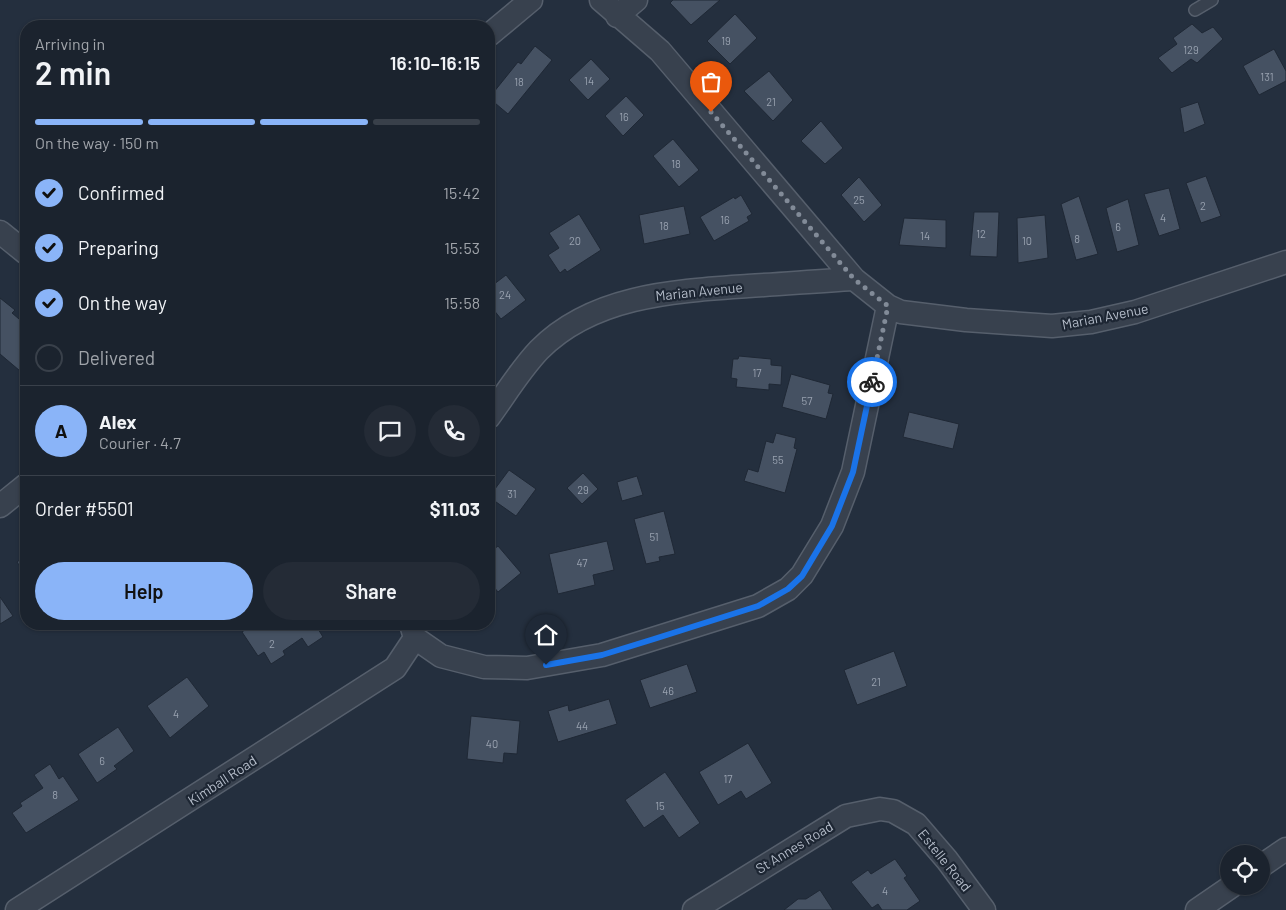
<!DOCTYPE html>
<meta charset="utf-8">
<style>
body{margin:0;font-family:Barlow,sans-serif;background:#242b36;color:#f1f3f6;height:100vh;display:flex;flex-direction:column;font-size:19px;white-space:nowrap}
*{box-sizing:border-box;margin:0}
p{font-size:16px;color:#a0a4aa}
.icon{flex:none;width:28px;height:28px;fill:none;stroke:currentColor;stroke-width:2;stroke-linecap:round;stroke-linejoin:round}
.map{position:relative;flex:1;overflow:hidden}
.drawer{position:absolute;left:20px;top:20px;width:475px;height:610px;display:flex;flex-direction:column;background:#1b232e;border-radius:20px;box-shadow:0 1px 4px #0004,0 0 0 1px #39404a}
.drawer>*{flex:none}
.tools{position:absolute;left:1220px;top:845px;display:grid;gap:10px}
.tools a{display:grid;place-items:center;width:50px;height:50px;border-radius:50%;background:#1b232e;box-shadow:0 1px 4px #0004,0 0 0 1px #39404a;font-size:25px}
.pin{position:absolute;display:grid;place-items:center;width:42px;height:42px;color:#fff;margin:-51px -21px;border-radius:50% 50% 50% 0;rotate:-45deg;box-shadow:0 0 5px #0007}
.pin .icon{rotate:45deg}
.courier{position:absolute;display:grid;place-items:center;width:50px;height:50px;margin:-25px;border:4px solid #1a73e8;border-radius:50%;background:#fff;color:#222;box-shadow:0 1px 6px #0007}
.headline em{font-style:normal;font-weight:600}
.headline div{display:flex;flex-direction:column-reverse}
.headline{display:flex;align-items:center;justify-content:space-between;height:85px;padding:0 15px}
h1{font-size:32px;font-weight:600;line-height:38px}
.bar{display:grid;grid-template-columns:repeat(4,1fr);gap:8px 5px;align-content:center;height:60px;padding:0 15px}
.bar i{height:6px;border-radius:4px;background:#39404a}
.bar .selected{background:#8ab4f8}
.bar p{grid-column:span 4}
.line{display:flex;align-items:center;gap:12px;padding:0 15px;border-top:1px solid #39404a}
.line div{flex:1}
.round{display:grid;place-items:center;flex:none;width:52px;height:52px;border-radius:26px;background:#242b36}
ol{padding:0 15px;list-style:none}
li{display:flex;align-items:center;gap:15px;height:55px}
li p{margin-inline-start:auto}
li .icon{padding:5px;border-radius:50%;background:#8ab4f8;color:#111;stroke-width:4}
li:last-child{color:#a0a4aa}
li i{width:28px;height:28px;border:2px solid #39404a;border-radius:50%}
.action{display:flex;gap:10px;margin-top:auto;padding:10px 15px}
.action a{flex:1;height:58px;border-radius:30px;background:#8ab4f8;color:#111;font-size:20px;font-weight:600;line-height:58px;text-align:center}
.action a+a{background:#242b36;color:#f1f3f6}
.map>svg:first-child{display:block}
.building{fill:#455162;stroke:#1f2835}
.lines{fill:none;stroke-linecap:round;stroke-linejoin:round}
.lane-casing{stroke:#565f6c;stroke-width:14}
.street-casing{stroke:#565f6c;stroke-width:25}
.lane{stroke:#38414e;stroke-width:11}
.street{stroke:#38414e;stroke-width:22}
.done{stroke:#828b98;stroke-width:5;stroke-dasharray:0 9}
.route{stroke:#1a73e8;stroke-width:6}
.labels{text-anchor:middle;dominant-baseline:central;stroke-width:4.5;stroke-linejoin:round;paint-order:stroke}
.number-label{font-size:11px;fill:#98a1af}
.street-label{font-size:14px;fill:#b4bcc9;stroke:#1d2633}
</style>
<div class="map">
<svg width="1286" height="910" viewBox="0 0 1286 910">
<rect width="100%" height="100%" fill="#242f3e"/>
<!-- building -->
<path class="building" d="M673 0H720L691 25 670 3Z
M735 14 757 38 730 64 707 41Z
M1192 24 1202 33 1213 27 1223 39 1197 63 1191 59 1172 73 1158 58 1177 44 1173 38Z
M535 46 552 60 508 114 489 98 518 62 521 64Z
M1274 49 1286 71V81L1259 95 1243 66Z
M591 59 610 79 588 100 569 80Z
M769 71 793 100 773 121 744 91Z
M626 96 644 115 623 136 605 116Z
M1198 102 1205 124 1184 133 1180 108Z
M821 121 843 148 825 164 801 141Z
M673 139 699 170 679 187 653 156Z
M1206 176 1221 216 1201 223 1186 183Z
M859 177 882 205 864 222 841 195Z
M1169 188 1180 229 1159 236 1144 194Z
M741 195 752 214 747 217 749 221 714 241 700 217 734 197 735 199Z
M1079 196 1098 254 1076 260 1061 204Z
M1128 199 1139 245 1117 252 1106 208Z
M684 206 690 234 644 244 639 215Z
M974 212H999L997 257 970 256Z
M579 214 601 250 567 272 565 269 560 273 548 255 559 248 549 233Z
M1045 215 1048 258 1018 263 1017 218Z
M904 218 946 220V248L899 245Z
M506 275 526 300 501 319 489 304V288Z
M0 298 15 310 12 313 26 325V376L0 354Z
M739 356 771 359V365L782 366 781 385 769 384V390L736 387 737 379 731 378 733 359H738Z
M791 374 830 385 828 393 833 394 826 419 782 407Z
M909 412 959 424 953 449 903 437Z
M776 433 796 438 794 448 797 449 785 493 744 481 748 469 758 472 766 441 773 443Z
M509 470 536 489 516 516 489 497Z
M583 473 598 489 582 504 567 488Z
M637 476 643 495 622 501 617 482Z
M664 511 675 554 659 557 660 561 646 564 634 519Z
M607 541 614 570 593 575 595 585 558 594 549 554Z
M498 546 521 573 498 592 489 581V553Z
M26 555V575L17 562Z
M0 597 13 616 0 624Z
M253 624H265L267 626 271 624H315L323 637 308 647 302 638 283 651 285 655 271 664 264 652 258 656 242 632Z
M894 651 907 686 857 705 844 670Z
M687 664 697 692 650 708 640 680Z
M187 677 209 706 170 738 147 706Z
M609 699 617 724 558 742 548 711 568 705 569 711Z
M471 716 520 721 517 754 504 753 503 763 467 759Z
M118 727 134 751 114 766 117 769 97 783 78 754Z
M748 743 772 783 746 799 741 791 718 805 699 772Z
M50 764 59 779 63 776 79 800 26 833 12 813 22 806 20 803 43 788 34 775Z
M665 772 700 823 679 838 663 815 644 828 625 800Z
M895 859 907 876 904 878 920 901 907 910H882L878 904 872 908 851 882 868 870 871 874Z
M820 890 833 910H784L798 899H806Z"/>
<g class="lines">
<!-- lane casing -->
<g class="lane-casing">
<path id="lane" d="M1195 10 1212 0"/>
</g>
<!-- street casing -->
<g class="street-casing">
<path id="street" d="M601 0 660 51 854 279
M617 16 636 0
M489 35 531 0
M0 232 26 253
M489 417C505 395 520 370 539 350 593 295 676 291 748 286 783 284 818 281 854 279L888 306 901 312 966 320 1052 326 1091 322 1135 312 1286 262
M0 506 26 485
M411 624 415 638 441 656 484 667 527 668 602 655 758 606 788 589 802 575 832 526 853 472 888 306
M1261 866 1286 849
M17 910 395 668 415 638
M694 910 846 816 880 809 893 811 916 824 947 860 984 910
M1197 910 1232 886"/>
</g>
<!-- lane -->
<use href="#lane" class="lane"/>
<!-- street -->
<use href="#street" class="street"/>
</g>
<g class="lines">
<!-- done -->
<path class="done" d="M711 112 854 279 888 306 872 382"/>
<!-- route -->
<path class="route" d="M546 665 602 655 654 639 758 606 788 589 802 576 832 526 853 472 872 382"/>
</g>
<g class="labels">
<!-- number labels -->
<g class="number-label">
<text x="726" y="40">19</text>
<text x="1191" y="49">129</text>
<text x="1267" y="76">131</text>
<text x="589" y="80">14</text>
<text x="519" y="81">18</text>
<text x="771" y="101">21</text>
<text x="624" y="116">16</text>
<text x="676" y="163">18</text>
<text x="859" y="199">25</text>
<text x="1203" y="205">2</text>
<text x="1163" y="217">4</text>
<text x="725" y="219">16</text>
<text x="664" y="225">18</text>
<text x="1118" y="226">6</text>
<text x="981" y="233">12</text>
<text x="925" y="235">14</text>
<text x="1077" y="238">8</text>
<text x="575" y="240">20</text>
<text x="1027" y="240">10</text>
<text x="505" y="294">24</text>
<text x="757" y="372">17</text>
<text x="807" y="400">57</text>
<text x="778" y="459">55</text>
<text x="583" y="489">29</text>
<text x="512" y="493">31</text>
<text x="654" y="536">51</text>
<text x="582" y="562">47</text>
<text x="272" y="643">2</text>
<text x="876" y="681">21</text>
<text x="668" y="690">46</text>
<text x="176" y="713">4</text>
<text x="582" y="725">44</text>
<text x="492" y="743">40</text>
<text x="102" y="760">6</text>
<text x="728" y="778">17</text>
<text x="55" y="794">8</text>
<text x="660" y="805">15</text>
<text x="885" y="890">4</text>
</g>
<!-- street labels -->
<g class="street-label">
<text transform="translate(699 291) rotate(-6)">Marian Avenue</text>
<text transform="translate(1105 316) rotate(-11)">Marian Avenue</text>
<text transform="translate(222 780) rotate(-33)">Kimball Road</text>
<text transform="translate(794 847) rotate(-31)">St Annes Road</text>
<text transform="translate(945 860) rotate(51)">Estelle Road</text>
</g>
</g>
</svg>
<div class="tools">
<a><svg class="icon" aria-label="locate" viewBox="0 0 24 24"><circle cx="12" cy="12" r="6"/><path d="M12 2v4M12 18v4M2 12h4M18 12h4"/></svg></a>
</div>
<div class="pin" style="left:711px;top:112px;background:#ea580c"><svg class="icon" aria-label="bag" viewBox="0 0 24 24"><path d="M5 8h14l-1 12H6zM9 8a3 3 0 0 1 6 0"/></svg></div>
<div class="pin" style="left:546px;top:665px;background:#1f2937"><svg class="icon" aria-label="home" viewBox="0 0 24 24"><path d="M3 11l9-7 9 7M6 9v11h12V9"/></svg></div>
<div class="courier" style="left:872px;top:382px"><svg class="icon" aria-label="bike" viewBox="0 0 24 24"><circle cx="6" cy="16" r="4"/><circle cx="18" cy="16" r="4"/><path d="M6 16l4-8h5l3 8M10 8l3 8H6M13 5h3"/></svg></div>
<section class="drawer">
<div class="headline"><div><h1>2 min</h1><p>Arriving in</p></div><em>16:10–16:15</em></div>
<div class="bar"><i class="selected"></i><i class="selected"></i><i class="selected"></i><i></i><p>On the way · 150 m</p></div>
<ol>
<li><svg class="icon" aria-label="check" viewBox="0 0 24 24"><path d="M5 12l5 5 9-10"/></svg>Confirmed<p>15:42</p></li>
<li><svg class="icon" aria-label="check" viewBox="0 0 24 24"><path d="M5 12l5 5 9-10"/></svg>Preparing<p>15:53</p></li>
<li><svg class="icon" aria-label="check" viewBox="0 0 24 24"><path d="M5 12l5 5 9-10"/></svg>On the way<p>15:58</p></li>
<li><i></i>Delivered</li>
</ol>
<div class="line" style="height:90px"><b class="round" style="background:#8ab4f8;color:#111">A</b><div><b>Alex</b><p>Courier · 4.7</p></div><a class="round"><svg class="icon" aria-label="chat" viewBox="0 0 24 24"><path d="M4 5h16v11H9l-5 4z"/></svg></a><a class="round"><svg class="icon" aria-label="phone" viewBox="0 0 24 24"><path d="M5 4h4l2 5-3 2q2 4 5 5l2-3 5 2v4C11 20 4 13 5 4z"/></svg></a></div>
<div class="line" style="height:65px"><div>Order #5501</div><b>$11.03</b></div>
<div class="action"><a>Help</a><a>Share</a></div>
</section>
</div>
